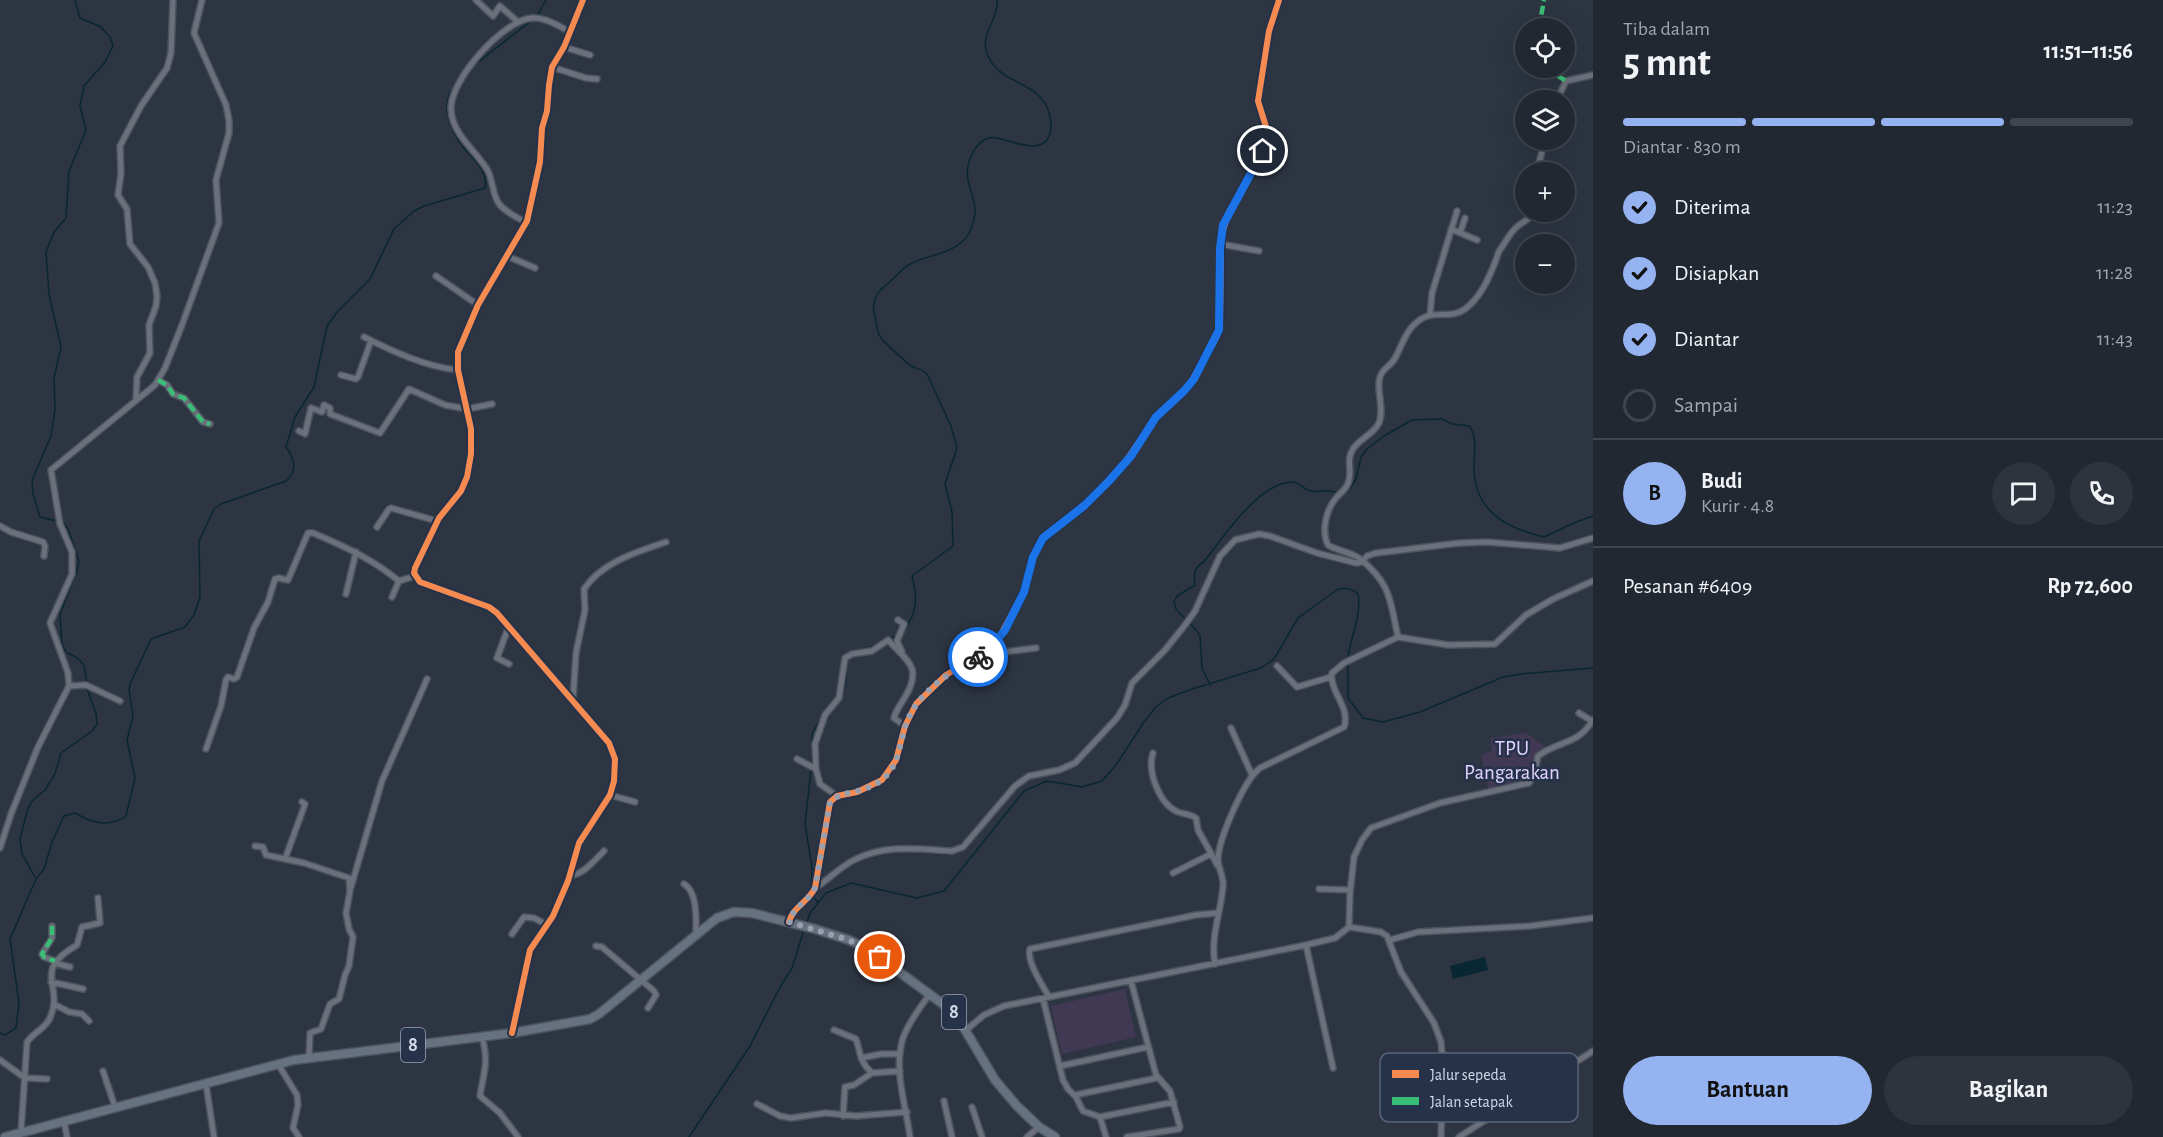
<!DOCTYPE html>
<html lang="id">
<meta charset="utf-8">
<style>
body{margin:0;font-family:"Alegreya Sans",sans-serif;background:#2e343e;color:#f1f3f6;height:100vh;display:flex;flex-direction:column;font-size:22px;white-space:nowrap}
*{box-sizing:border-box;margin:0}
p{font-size:20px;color:#a2a6ac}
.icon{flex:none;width:33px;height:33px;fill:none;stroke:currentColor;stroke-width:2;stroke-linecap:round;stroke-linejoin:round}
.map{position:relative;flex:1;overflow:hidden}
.drawer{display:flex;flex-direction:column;background:#222832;width:570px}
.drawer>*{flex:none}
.tools{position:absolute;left:1515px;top:18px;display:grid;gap:12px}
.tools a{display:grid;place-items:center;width:60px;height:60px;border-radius:50%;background:#222832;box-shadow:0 6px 24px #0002,0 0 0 2px #3f444d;font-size:30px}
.pin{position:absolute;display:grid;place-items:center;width:51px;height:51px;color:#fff;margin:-26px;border:3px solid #fff;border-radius:50%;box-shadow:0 2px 6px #0007}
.courier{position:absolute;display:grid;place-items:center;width:60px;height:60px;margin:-30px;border:4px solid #1a73e8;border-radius:50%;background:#fff;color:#222;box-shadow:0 2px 8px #0007}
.summary em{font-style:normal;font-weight:700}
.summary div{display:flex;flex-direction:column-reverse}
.summary{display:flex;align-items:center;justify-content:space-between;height:102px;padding:0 30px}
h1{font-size:39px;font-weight:700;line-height:45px}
.bar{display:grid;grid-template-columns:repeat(4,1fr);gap:9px 6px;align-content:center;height:72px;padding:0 30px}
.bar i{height:8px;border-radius:4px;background:#3f444d}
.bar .on{background:#95b2f1}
.bar p{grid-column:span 4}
.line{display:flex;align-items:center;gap:15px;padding:0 30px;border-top:2px solid #3f444d}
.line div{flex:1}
.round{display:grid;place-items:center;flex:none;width:63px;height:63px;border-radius:32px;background:#2e343e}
ol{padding:0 30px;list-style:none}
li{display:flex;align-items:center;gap:18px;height:66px}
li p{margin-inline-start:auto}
li .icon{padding:6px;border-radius:50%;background:#95b2f1;color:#111;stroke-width:4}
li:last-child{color:#a2a6ac}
li i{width:33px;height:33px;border:3px solid #3f444d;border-radius:50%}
.button{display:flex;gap:12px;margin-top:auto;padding:12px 30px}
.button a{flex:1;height:69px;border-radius:36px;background:#95b2f1;color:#111;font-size:24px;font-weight:700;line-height:69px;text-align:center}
.button a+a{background:#2e343e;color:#f1f3f6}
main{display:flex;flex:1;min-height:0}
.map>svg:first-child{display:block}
.green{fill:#413854}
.water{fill:#082732}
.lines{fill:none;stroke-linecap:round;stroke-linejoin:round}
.stream{stroke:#082732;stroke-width:1.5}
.minor-casing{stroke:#4c525e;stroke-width:8}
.trunk-casing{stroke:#4c525e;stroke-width:11}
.minor{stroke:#6b707b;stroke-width:5}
.trunk{stroke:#66727f;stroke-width:8}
.quiet{stroke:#3abd76;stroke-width:4.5;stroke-dasharray:9 4.5;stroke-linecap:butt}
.cycleway-casing{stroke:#25324a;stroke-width:10}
.cycleway{stroke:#f68b52;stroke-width:6}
.done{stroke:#98a0af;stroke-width:6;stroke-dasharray:0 10.8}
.route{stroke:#1a73e8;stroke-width:8}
.labels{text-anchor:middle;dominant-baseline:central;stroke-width:5;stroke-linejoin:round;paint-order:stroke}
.shield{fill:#25324a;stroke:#9da7b9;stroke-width:1.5}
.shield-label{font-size:20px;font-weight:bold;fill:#d1d9e9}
.park-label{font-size:21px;fill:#e0d2fd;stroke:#25324a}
.key{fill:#25324a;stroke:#59647a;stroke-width:1.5}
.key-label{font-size:16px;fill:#d1d9e9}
</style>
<main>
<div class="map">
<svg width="1593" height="1137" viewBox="0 0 1593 1137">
<rect width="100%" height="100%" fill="#2d3542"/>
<!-- green -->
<path class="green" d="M1526 733 1546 747 1536 758 1534 774C1519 785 1506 788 1488 789L1481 755 1492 751 1490 738Z
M1125 989 1136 1037 1062 1054 1051 1006Z"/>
<!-- water -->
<path class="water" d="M1485 957 1488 970 1453 979 1450 966Z"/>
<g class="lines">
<!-- stream -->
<path class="stream" d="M537 16 546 0
M473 66 531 21
M1342 494 1348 491 1356 479 1361 457 1367 449 1384 436 1412 420 1442 419 1452 424 1469 426C1478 438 1474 452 1474 467 1474 511 1506 528 1544 537L1576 522 1593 516
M57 521 40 517 33 494 32 480 51 436 55 410 54 378 61 347 49 294 46 252 54 232 66 218 69 171 86 130 80 106 84 86 105 62 113 46 110 37 101 27 80 18 75 0
M62 521 68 529 79 561 77 571 60 614 62 645 66 652 76 657 84 665 87 684
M1186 620 1176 609 1174 602 1177 596 1195 585C1194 575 1193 568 1204 562 1222 538 1258 484 1291 482 1300 481 1303 490 1311 491 1322 493 1326 488 1338 493
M1190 623 1200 635 1202 668 1210 685
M906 627C918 611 917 595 912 576L953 546 952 512 945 484 957 448 951 426 927 374C922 369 917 369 911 366 907 363 884 342 881 338 877 333 876 323 875 316 871 304 876 293 886 285 895 278 900 270 910 264 928 254 958 254 969 233 972 228 975 217 975 211 975 201 970 190 968 180 965 165 973 144 988 138 1000 133 1041 161 1050 134 1052 129 1051 122 1050 116 1042 80 1002 87 988 56 978 35 999 20 997 0
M889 640 898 634
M864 649 874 646
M1348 664V698L1363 718 1383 722 1420 712 1503 677 1521 674 1593 668
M842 696 846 682V665
M812 765V734L825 711
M35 877 22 854 20 839 27 812 31 802 45 790 55 774 61 753 92 731 97 724 96 713 87 689
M811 890 812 867 805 824 811 770
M812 894 818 903
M807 922 810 913 826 893 851 883 917 898 944 891 1024 791 1047 781 1082 787 1102 781 1116 765 1144 722 1156 707 1168 698 1192 689 1261 668 1274 659 1298 618 1338 589C1347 588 1352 588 1358 594 1362 616 1350 637 1348 659
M0 1033 5 1035 16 1028 19 1003 10 939 36 879 44 869 52 842 64 816 75 813C92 823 109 828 126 816L135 778 127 740 133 716 129 690 130 684 151 639 185 627 194 615 200 597 199 541 214 509 221 504 286 481C298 471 294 458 286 447L295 417 314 387 327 326 338 311 370 279 394 229 414 211 424 206 485 188C489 171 473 159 464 148 451 132 439 105 454 87
M689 1137 750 1046 779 989 792 968 804 930"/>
<!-- minor casing -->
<g class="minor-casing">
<path id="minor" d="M476 0 493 16 500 6 518 22
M564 47 590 55
M552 67 586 78 597 79
M1557 100 1566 81 1593 75
M1539 172V163L1545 140
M527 223C518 218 507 213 500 205 493 198 493 181 488 171 476 150 452 135 451 109 450 80 503 20 532 18 545 17 559 26 570 32
M1451 229 1477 240
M1460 233 1465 218
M1220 244 1259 251
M507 256 535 268
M436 276 478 305
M1430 315 1432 293 1457 211
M364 337C392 351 426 367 458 370
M341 375 356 379 358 377 371 341
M158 380 167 385 173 394 184 398 203 422 210 424
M136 400 137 377 150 353 149 325 156 306 157 296 155 283 148 267 130 244 127 209 118 195 121 173 120 146 141 106 167 68 171 53 173 0
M299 431 305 434 311 408 322 412 324 405 330 408V414L380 433 409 389 445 405 467 409 492 404
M0 526 11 532 43 542 45 546 44 556
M377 527 389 509 391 508 437 521
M346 594 356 552
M392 597 399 581
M898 620 904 624 897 641 902 652
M1398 637 1448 645 1495 644 1526 615 1553 599 1593 581
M993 645 1005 652 1036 648
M509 664 497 658 509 626
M1277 666 1297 687 1331 677
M69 686 86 685 120 701
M573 699 576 653 585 610 584 589C602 562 637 552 666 542
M1579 713 1592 721
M1231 728 1252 775
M206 749 221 706 226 680 228 677 234 679 237 677 254 628 268 602 275 579 278 578 288 580 308 533H313C346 547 372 559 399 581L415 576
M1153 753C1147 771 1159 804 1178 812 1184 814 1190 814 1196 818L1198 830 1218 866
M797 759 816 769 820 784 837 796
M816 769 815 744 825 715 839 698 845 658 852 654 872 651 888 640C907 661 923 667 905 697 901 704 896 710 894 718L905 726
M610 795 635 802
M255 846 263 847 266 855 304 863 349 878 350 891 346 913 349 929 353 937 349 966 345 975 339 999 330 1004 321 1029 310 1033 309 1058
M0 848 11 814 38 747 69 686 68 673 50 623 72 574V552L60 524 51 470 155 385 165 368 182 325 219 223 216 180 229 133V120L226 105 194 33 202 0
M285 859 304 807 305 804 302 802
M1173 873 1211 854
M569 876C584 874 593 862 604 851
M684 884C698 892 696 921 696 935
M351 887 382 781 427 679
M815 888C828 880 840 867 854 860 885 844 918 849 952 851L963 847 1015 786 1029 776 1059 770 1075 763 1117 718 1125 705 1132 683 1165 650 1185 625 1195 611 1220 556 1235 540 1259 534 1270 536 1317 553 1356 563 1362 562 1367 556 1376 553 1460 543 1487 542 1560 548 1593 538
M1319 889 1350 890
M789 922C793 907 808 902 815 888L830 802 837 796 857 792 882 780 896 760 905 726 916 704 946 675 985 652 999 638 1024 592 1033 557 1043 538 1085 505 1124 464 1156 417 1189 386 1217 336 1220 325 1221 236 1229 212 1257 163 1265 144 1267 130 1258 101 1269 31 1279 0
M52 926V938L42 954 44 957 55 961
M1349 927 1350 893 1354 857 1362 840 1371 828 1440 803 1529 783 1534 776 1538 756C1559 740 1577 746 1593 720
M512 934 524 917 534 918 547 925
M1390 940 1418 932 1530 926 1593 918
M1306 945 1333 1068
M596 946 602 947 654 991 656 995 648 1008
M54 963 70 967
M1215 964C1210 936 1221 913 1223 886 1224 877 1218 868 1218 859 1219 838 1244 780 1260 768L1344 727C1351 708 1329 691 1332 673L1344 663 1398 637C1390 600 1391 583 1359 558 1350 552 1338 551 1328 545 1321 531 1326 510 1336 498 1341 492 1348 488 1349 480 1352 468 1346 460 1353 449 1360 438 1374 434 1379 423 1384 411 1378 395 1379 382 1380 370 1388 368 1394 360 1400 350 1403 338 1411 328 1431 304 1448 322 1465 309 1481 297 1489 278 1496 260 1498 255 1498 251 1502 247 1506 241 1511 231 1518 226 1524 221 1530 219 1535 212
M51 982 83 989
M1049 997C1043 986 1026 961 1030 949L1196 915 1218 913
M1043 999 1063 1080 1068 1089 1076 1097 1083 1111 1100 1117 1106 1137
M54 1004 69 1012 82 1014 89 1021
M834 1030 856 1039C861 1054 859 1061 872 1073
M966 1030 984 1015 1004 1006 1306 945 1335 938 1349 927 1381 932 1387 936 1401 972 1434 1023 1441 1042 1443 1063 1441 1137
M512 1033 530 950 553 916 568 881 579 843 610 795 614 781 615 759 609 743 497 613 489 607 420 582 414 573 415 568 439 518 461 491 467 477 471 454V429L458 370V352L478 305 527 221 540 162 542 128 547 111 549 85 552 67 564 47 583 0
M482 1036C489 1064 484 1070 480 1096L500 1113 518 1137
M861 1058 881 1054H900
M0 1060 25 1078 47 1079
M278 1064 297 1095 298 1105 293 1128 299 1137
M1060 1066 1148 1047
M103 1071 115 1107
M206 1084 214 1137
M1075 1095 1157 1078
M944 1101 952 1137
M757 1104 780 1116 791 1118 826 1113 856 1116 907 1112
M972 1107 982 1137
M843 1116 845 1087 854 1085 872 1073 900 1071
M1100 1117 1174 1102
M64 1121 67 1137
M21 1132 27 1042C34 1032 45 1029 50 1018 65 985 30 972 77 945L82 927 100 923 98 898
M910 1137C906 1106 893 1069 903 1038 909 1022 920 1007 930 994
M1027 1137 1039 1127
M1127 1137 1179 1129 1180 1127 1170 1091 1156 1075 1131 981
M1459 1137 1593 1051"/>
</g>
<!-- trunk casing -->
<g class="trunk-casing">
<path id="trunk" d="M5 1137 294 1060 512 1033 590 1019 599 1014 717 918 734 912 752 913 815 929 849 940 868 949 955 1013 995 1080 1017 1106 1039 1127 1055 1137"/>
</g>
<!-- minor -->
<use href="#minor" class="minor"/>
<!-- trunk -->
<use href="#trunk" class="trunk"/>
<!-- quiet -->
<path class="quiet" d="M1539 28 1544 0
M1546 68 1566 81
M158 380 167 385 173 394 184 398 203 422 210 424
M52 926V938L42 954 44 957 55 961"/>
<!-- cycleway casing -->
<g class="cycleway-casing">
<path id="cycleway" d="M789 922C793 907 808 902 815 888L830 802 837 796 857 792 882 780 896 760 905 726 916 704 946 675 985 652 999 638 1024 592 1033 557 1043 538 1085 505 1124 464 1156 417 1189 386 1217 336 1220 325 1221 236 1229 212 1257 163 1265 144 1267 130 1258 101 1269 31 1279 0
M512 1033 530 950 553 916 568 881 579 843 610 795 614 781 615 759 609 743 497 613 489 607 420 582 414 573 415 568 439 518 461 491 467 477 471 454V429L458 370V352L478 305 527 221 540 162 542 128 547 111 549 85 552 67 564 47 583 0"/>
</g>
<!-- cycleway -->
<use href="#cycleway" class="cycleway"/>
</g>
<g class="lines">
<!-- done -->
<path class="done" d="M880 957 849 940 789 922C793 907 808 902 815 888L830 802C842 789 870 795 888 774 899 761 900 743 905 727 916 693 948 673 978 657"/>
<!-- route -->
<path class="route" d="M978 657 993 645 1005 630 1024 592 1033 557 1043 538 1085 505 1109 481 1131 456 1156 417 1184 391 1194 379 1219 330 1220 248 1223 225 1263 151"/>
</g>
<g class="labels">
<!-- shield labels -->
<g class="shield">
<rect x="942" y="995" width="24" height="34" rx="4.5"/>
<rect x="401" y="1028" width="24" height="34" rx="4.5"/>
</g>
<g class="shield-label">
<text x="954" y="1012">8</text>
<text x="413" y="1045">8</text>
</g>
<!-- park labels -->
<g class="park-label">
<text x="1512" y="748">TPU<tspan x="1512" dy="24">Pangarakan</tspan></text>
</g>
</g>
<!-- legend -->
<rect x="1380" y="1053" width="198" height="69" rx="9" class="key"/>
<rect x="1392" y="1070" width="27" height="8" fill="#f68b52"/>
<rect x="1392" y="1097" width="27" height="8" fill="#3abd76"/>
<g class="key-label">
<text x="1430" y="1080">Jalur sepeda</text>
<text x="1430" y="1107">Jalan setapak</text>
</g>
</svg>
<div class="tools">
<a><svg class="icon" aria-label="locate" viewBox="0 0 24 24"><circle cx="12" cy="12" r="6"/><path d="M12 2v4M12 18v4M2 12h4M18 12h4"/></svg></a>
<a><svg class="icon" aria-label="layers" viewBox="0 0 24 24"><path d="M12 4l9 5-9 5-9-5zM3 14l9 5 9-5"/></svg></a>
<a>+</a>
<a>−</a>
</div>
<div class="pin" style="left:880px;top:957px;background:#ea580c"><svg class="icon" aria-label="bag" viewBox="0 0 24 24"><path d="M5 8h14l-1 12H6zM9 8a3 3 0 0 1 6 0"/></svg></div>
<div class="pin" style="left:1263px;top:151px;background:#1f2937"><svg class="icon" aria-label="home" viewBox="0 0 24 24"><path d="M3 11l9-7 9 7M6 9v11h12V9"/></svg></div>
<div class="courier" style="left:978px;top:657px"><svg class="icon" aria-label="bike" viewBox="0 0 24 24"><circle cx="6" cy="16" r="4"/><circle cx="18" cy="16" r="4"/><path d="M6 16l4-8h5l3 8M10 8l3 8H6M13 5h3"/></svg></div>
</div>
<section class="drawer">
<div class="summary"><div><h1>5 mnt</h1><p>Tiba dalam</p></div><em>11:51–11:56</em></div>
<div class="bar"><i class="on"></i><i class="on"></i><i class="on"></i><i></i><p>Diantar · 830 m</p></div>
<ol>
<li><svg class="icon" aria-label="check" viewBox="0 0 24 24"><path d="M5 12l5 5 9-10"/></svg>Diterima<p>11:23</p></li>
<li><svg class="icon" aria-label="check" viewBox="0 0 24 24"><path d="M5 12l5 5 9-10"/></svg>Disiapkan<p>11:28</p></li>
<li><svg class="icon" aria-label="check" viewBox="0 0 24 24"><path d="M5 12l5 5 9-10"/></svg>Diantar<p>11:43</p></li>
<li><i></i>Sampai</li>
</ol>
<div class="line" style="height:108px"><b class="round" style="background:#95b2f1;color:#111">B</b><div><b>Budi</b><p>Kurir · 4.8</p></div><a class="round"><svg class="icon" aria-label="chat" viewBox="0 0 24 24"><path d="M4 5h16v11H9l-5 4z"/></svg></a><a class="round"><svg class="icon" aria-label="phone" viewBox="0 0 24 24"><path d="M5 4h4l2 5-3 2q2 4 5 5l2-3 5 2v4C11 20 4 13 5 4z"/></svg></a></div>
<div class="line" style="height:78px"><div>Pesanan #6409</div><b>Rp 72,600</b></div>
<div class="button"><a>Bantuan</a><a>Bagikan</a></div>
</section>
</main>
